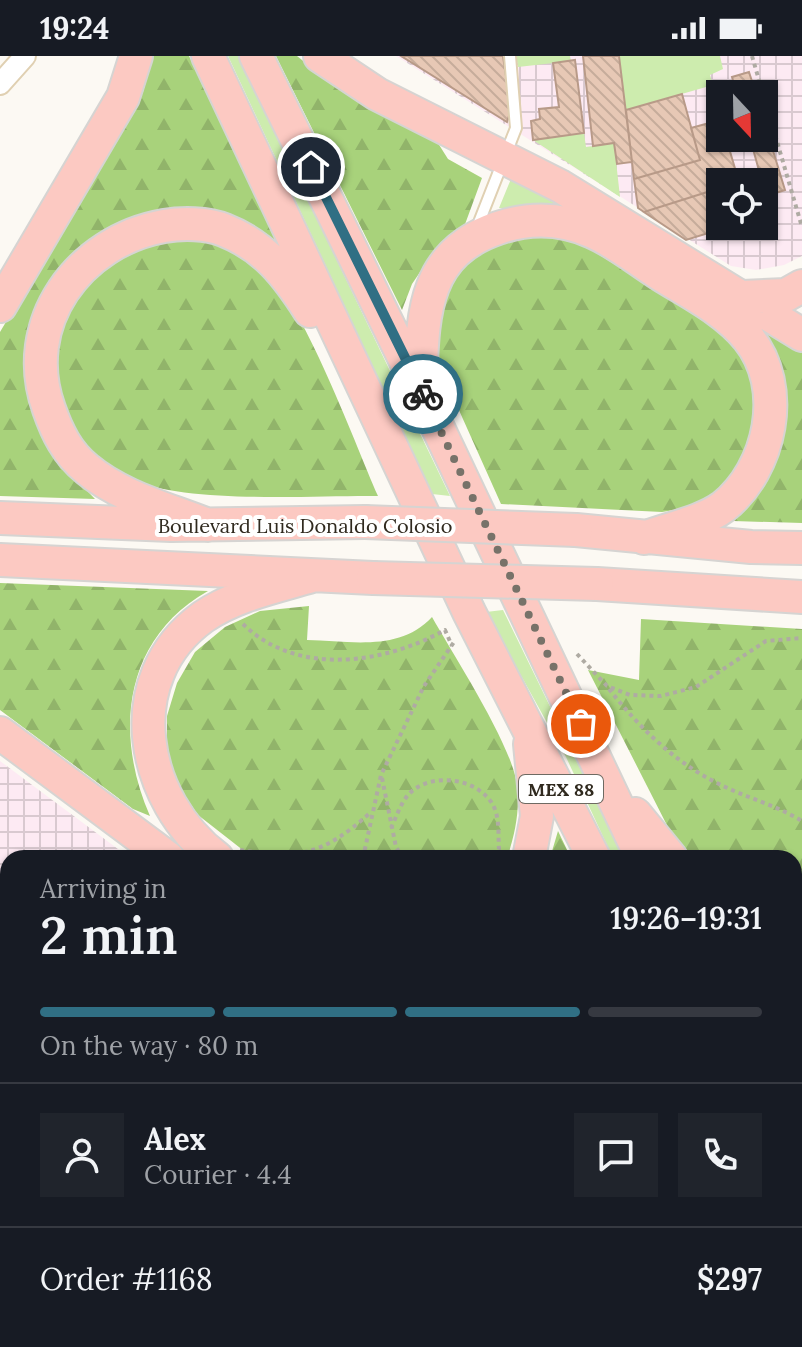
<!DOCTYPE html>
<meta charset="utf-8">
<style>
body{margin:0;font-family:Lora,serif;background:#20242c;color:#f1f3f6;height:100vh;display:flex;flex-direction:column;font-size:30px;white-space:nowrap}
*{box-sizing:border-box;margin:0}
p{font-size:26px;color:#9ea1a6}
.icon{flex:none;width:44px;height:44px;fill:none;stroke:currentColor;stroke-width:2;stroke-linecap:round;stroke-linejoin:round}
.map{position:relative;flex:1;overflow:hidden}
.details{position:absolute;left:0px;top:794px;width:802px;height:498px;display:flex;flex-direction:column;background:#171b24;border-radius:24px 24px 0 0;box-shadow:0 2px 6px #0004}
.details>*{flex:none}
.needle{width:52px;rotate:158deg}
.tools{position:absolute;left:706px;top:24px;display:grid;gap:16px}
.tools a{display:grid;place-items:center;width:72px;height:72px;border-radius:0px;background:#171b24;box-shadow:0 2px 6px #0004;font-size:40px}
.pin{position:absolute;display:grid;place-items:center;width:68px;height:68px;color:#fff;margin:-34px;border:4px solid #fff;border-radius:50%;box-shadow:0 2px 8px #0007}
.courier{position:absolute;display:grid;place-items:center;width:80px;height:80px;margin:-40px;border:6px solid #306f84;border-radius:50%;background:#fff;color:#222;box-shadow:0 2px 10px #0007}
.head em{font-style:normal;font-weight:600}
.head div{display:flex;flex-direction:column-reverse}
.head{display:flex;align-items:center;justify-content:space-between;height:136px;padding:0 40px}
h1{font-size:52px;font-weight:600;line-height:60px}
.bar{display:grid;grid-template-columns:repeat(4,1fr);gap:12px 8px;align-content:center;height:96px;padding:0 40px}
.bar i{height:10px;border-radius:6px;background:#363941}
.bar .current{background:#306f84}
.bar p{grid-column:span 4}
.line{display:flex;align-items:center;gap:20px;padding:0 40px;border-top:2px solid #363941}
.line div{flex:1}
.round{display:grid;place-items:center;flex:none;width:84px;height:84px;border-radius:0px;background:#20242c}
.status{display:flex;justify-content:space-between;align-items:center;height:56px;padding:0 40px;background:#171b24;direction:ltr}
.status svg{height:22px;fill:currentColor}
.map>svg:first-child{display:block}
.industrial{fill:url(#industrial-grid);fill-rule:evenodd}
.green{fill:#cdecae}
.forest{fill:url(#forest-firs)}
.building{fill:url(#building-back-hatch);stroke:#b89a88;stroke-width:2}
.lines{fill:none;stroke-linecap:round;stroke-linejoin:round}
.lane-casing{stroke:#e0d0b2;stroke-width:14}
.street-casing{stroke:#e0d0b2;stroke-width:24}
.primary-casing{stroke:#d6d4d2;stroke-width:36}
.path{stroke:#afaba3;stroke-width:4;stroke-dasharray:4 4;stroke-linecap:butt}
.lane{stroke:#fff;stroke-width:10}
.street{stroke:#fff;stroke-width:20}
.primary{stroke:#fcc9c2;stroke-width:32}
.primary-bridge-casing{stroke:#d6d4d2;stroke-width:36;stroke-linecap:butt}
.primary-bridge{stroke:#fcc9c2;stroke-width:32}
.done{stroke:#777269;stroke-width:8;stroke-dasharray:0 14.4}
.route{stroke:#306f84;stroke-width:10}
.labels{text-anchor:middle;dominant-baseline:central;stroke-width:8;stroke-linejoin:round;paint-order:stroke}
.shield{fill:#fff;stroke:#6e6a62;stroke-width:2}
.shield-label{font-size:18px;font-weight:bold;fill:#302a1f}
.street-label{font-size:20px;fill:#302a1f;stroke:#fff}
</style>
<div class="status"><b>19:24</b><svg viewBox="0 0 49 12"><path d="M0 12V9h3v3zM5 12V6h3v6zM10 12V3h3v9zM15 12V0h3v12zM26 1h20v11H26zM47 4h2v5h-2z"/></svg></div>
<div class="map">
<svg width="802" height="1291" viewBox="0 0 802 1291">
<defs>
<pattern id="industrial-grid" width="8" height="8" patternUnits="userSpaceOnUse" patternTransform="scale(2)"><rect width="8" height="8" fill="#fdeaf3"/><path d="M0 4h8M4 0v8" fill="none" stroke="#d9c9d0"/></pattern>
<pattern id="forest-firs" width="22" height="20" patternUnits="userSpaceOnUse" patternTransform="scale(2)"><rect width="22" height="20" fill="#a8d27b"/><path d="M5 1l3.5 6h-7zM16 11l3.5 6h-7z" fill="#91b46a"/></pattern>
<pattern id="building-back-hatch" width="6" height="6" patternUnits="userSpaceOnUse" patternTransform="scale(2)"><rect width="6" height="6" fill="#e7c8b5"/><path d="M-1 5l2 2M0 0l6 6M5-1l2 2" fill="none" stroke="#c6ac9b"/></pattern>
</defs>
<rect width="100%" height="100%" fill="#fcf9f3"/>
<!-- industrial -->
<path class="industrial" d="M396 0H802V200L784 209 756 214 731 210ZM720 38H764V82H720ZM720 126H764V170H720Z
M0 705 130 802H8V1284H731L736 1291H0Z"/>
<!-- green -->
<path class="green" d="M228 0H239L450 440 432 438Z
M516 0H570L571 5 518 11Z
M619 0H720L723 13 710 19 713 29 626 54Z
M584 77 586 91 614 87 620 141 533 84Z
M513 118 559 143 555 153 499 152Z
M503 554 624 802H613L566 701 486 556Z"/>
<!-- forest -->
<path class="forest" d="M153 0H189L280 189C261 175 239 159 216 155 108 136 1 228 30 341 40 383 66 413 95 443L0 440V276L143 36Z
M276 0H297L322 20 436 84 448 103 482 122 464 171 437 191 412 228 402 254Z
M545 176 582 188 730 280 748 312 757 348 750 389 731 423 698 450 662 456 501 448 441 314 434 264 450 228 473 198 509 182Z
M183 181C207 183 233 187 254 201 298 232 354 385 378 440 313 439 183 449 129 422 42 380 30 255 114 202 135 189 159 185 183 181Z
M760 271 802 293V467L733 465C761 426 793 385 786 335 783 313 769 290 760 271Z
M0 527 208 535C123 583 114 678 150 760L133 753 0 654Z
M309 550 307 584C350 585 400 596 432 561 454 600 512 689 517 729 520 755 515 778 507 802H253L198 759 176 727 167 695V660L177 627 195 596 225 571 260 555Z
M641 563 802 573V822L794 824V802H699L676 787 588 614 639 624Z
M558 775 571 802H550Z
M794 859H802V907L794 910Z"/>
<!-- building -->
<path class="building" d="M401 0H503L511 54 507 66Z
M583 0H619L632 106 617 108 614 87 593 90Z
M575 4 584 77 533 84 531 65 540 63 539 53 559 51 553 7Z
M749 16 756 38H737L732 21Z
M682 38 700 104 634 123 626 54Z
M720 64V82H726L739 126H720V132L644 156 638 152 634 123 700 104 691 72Z
M764 65 785 134 766 140 750 82H764Z
M720 132V170H731L686 184 644 156Z
M802 994V1053L794 1025V996Z"/>
<g class="lines">
<!-- lane casing -->
<g class="lane-casing">
<path id="lane" d="M476 174 516 72 510 0"/>
</g>
<!-- street casing -->
<g class="street-casing">
<path id="street" d="M0 28 25 0
M585 1291 592 1284"/>
</g>
<!-- primary casing -->
<g class="primary-casing">
<path id="primary" d="M208 0 469 556 594 802
M256 0 420 334 642 802
M320 0 377 38 560 130 802 279
M743 241 786 239 802 230
M0 250 123 41 136 0
M420 331C423 261 421 198 498 172 530 161 562 162 593 176 616 186 638 204 660 218 690 237 725 254 748 282 788 331 771 413 723 451 703 466 667 473 644 482
M0 462 171 469 365 466
M208 469C168 453 120 441 87 413 67 397 57 376 49 353 18 267 79 185 164 170 182 167 207 167 224 174 265 190 287 219 310 255
M576 474 751 491 802 492
M0 504 373 522
M597 528 802 541
M0 677 168 802
M635 758 671 802
M217 802C141 745 117 623 203 561 235 539 275 531 312 520
M529 802 537 760 530 688
M794 845 802 844
M794 1123 802 1140
M794 1216 802 1233
M759 1284 765 1291"/>
</g>
<!-- path -->
<path class="path" d="M752 0 763 38
M764 41 802 171
M243 568C297 621 384 608 445 574L452 590
M577 598 607 630 630 639 661 640 696 631 766 585 802 582
M609 633C639 671 673 705 717 727 744 741 776 749 802 765
M382 722 396 791 403 802
M391 772C396 762 401 746 409 738 431 715 478 722 493 749 500 762 498 780 499 793L492 802
M240 794C300 804 324 798 370 757
M363 802 381 719 424 630 454 586"/>
<!-- lane -->
<use href="#lane" class="lane"/>
<!-- street -->
<use href="#street" class="street"/>
<!-- primary -->
<use href="#primary" class="primary"/>
<!-- primary-bridge casing -->
<g class="primary-bridge-casing">
<path id="primary-bridge" d="M365 466 576 474
M373 522 597 528"/>
</g>
<!-- primary-bridge -->
<use href="#primary-bridge" class="primary-bridge"/>
</g>
<g class="lines">
<!-- done -->
<path class="done" d="M423 338 581 668"/>
<!-- route -->
<path class="route" d="M311 111 423 338"/>
</g>
<g class="labels">
<!-- shield labels -->
<rect class="shield" x="519" y="719" width="84" height="28" rx="6"/>
<g class="shield-label">
<text x="561" y="733">MEX 88</text>
</g>
<!-- street labels -->
<g class="street-label">
<text x="305" y="469">Boulevard Luis Donaldo Colosio</text>
</g>
</g>
</svg>
<div class="tools">
<a><svg class="needle" viewBox="-14 -14 28 28"><path d="M0-13l5 13h-10z" fill="#e53935"/><path d="M0 13l5-13h-10z" fill="#9ea1a6"/></svg></a>
<a><svg class="icon" aria-label="locate" viewBox="0 0 24 24"><circle cx="12" cy="12" r="6"/><path d="M12 2v4M12 18v4M2 12h4M18 12h4"/></svg></a>
</div>
<div class="pin" style="left:581px;top:668px;background:#ea580c"><svg class="icon" aria-label="bag" viewBox="0 0 24 24"><path d="M5 8h14l-1 12H6zM9 8a3 3 0 0 1 6 0"/></svg></div>
<div class="pin" style="left:311px;top:111px;background:#1f2937"><svg class="icon" aria-label="home" viewBox="0 0 24 24"><path d="M3 11l9-7 9 7M6 9v11h12V9"/></svg></div>
<div class="courier" style="left:423px;top:338px"><svg class="icon" aria-label="bike" viewBox="0 0 24 24"><circle cx="6" cy="16" r="4"/><circle cx="18" cy="16" r="4"/><path d="M6 16l4-8h5l3 8M10 8l3 8H6M13 5h3"/></svg></div>
<section class="details">
<div class="head"><div><h1>2 min</h1><p>Arriving in</p></div><em>19:26–19:31</em></div>
<div class="bar"><i class="current"></i><i class="current"></i><i class="current"></i><i></i><p>On the way · 80 m</p></div>
<div class="line" style="height:144px"><a class="round"><svg class="icon" aria-label="person" viewBox="0 0 24 24"><circle cx="12" cy="8" r="4"/><path d="M4 21q1-7 8-7t8 7"/></svg></a><div><b>Alex</b><p>Courier · 4.4</p></div><a class="round"><svg class="icon" aria-label="chat" viewBox="0 0 24 24"><path d="M4 5h16v11H9l-5 4z"/></svg></a><a class="round"><svg class="icon" aria-label="phone" viewBox="0 0 24 24"><path d="M5 4h4l2 5-3 2q2 4 5 5l2-3 5 2v4C11 20 4 13 5 4z"/></svg></a></div>
<div class="line" style="height:104px"><div>Order #1168</div><b>$297</b></div>
</section>
</div>
